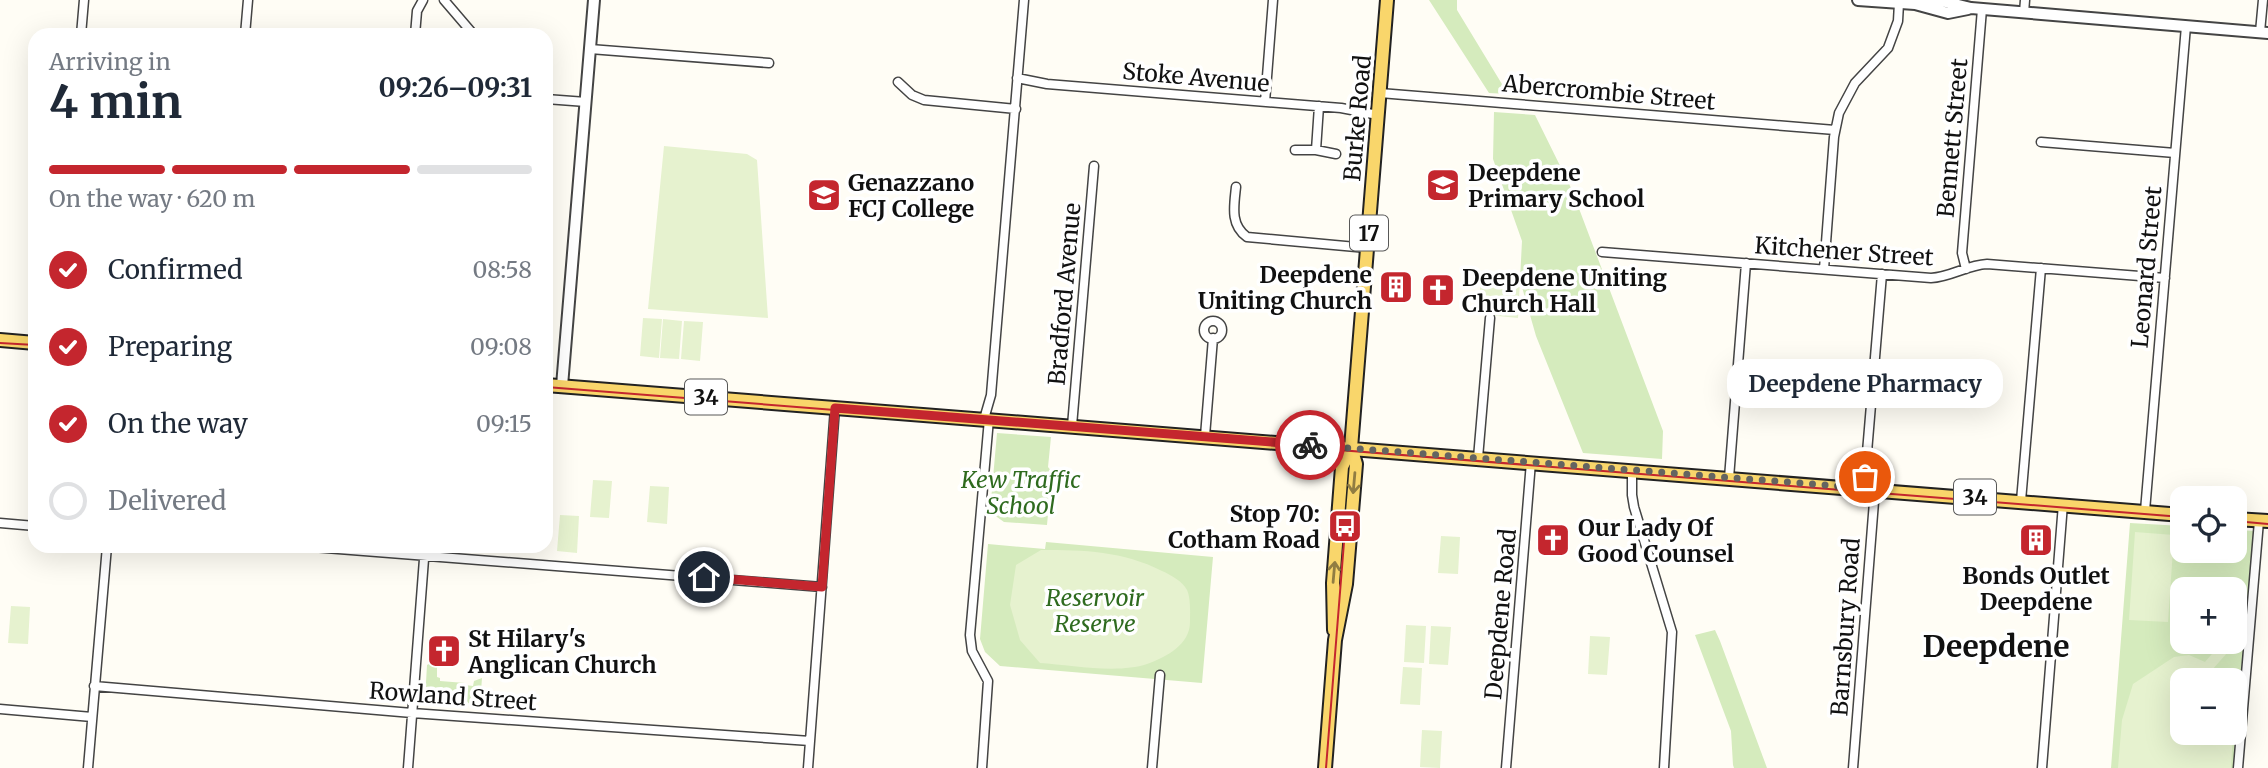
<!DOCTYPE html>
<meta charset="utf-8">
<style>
body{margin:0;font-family:Merriweather,serif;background:#f6f6f7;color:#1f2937;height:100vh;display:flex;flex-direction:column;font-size:26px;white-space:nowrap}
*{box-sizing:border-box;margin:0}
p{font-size:23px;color:#747a83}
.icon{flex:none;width:38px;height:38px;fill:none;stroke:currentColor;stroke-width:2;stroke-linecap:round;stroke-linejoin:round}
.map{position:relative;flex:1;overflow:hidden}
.side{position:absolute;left:28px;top:28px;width:525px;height:525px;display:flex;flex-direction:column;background:#fff;border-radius:21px;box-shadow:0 7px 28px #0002}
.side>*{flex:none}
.buttons{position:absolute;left:2170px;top:486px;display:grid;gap:14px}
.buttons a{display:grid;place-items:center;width:77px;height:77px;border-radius:14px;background:#fff;box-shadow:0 7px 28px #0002;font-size:35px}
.pin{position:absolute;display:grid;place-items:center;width:60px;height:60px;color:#fff;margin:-30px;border:4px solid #fff;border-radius:50%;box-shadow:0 2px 7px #0007}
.courier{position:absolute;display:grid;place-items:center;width:70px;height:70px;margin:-35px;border:5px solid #c4262e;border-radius:50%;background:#fff;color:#222;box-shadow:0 2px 9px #0007}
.bubble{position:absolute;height:49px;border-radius:21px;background:#fff;box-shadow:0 7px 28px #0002;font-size:23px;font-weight:700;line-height:49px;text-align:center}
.overview em{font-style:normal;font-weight:700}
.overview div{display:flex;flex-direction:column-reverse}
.overview{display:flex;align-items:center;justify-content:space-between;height:119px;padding:0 21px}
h1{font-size:46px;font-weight:700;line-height:52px}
.bar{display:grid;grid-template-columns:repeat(4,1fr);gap:10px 7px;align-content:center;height:84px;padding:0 21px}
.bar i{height:9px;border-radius:5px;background:#e0e1e3}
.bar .on{background:#c4262e}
.bar p{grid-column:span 4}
ol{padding:0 21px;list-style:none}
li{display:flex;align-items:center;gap:21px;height:77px}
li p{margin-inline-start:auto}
li .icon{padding:7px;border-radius:50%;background:#c4262e;color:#fff;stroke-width:4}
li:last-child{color:#747a83}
li i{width:38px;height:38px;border:4px solid #e0e1e3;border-radius:50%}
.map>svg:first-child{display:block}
.green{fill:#d5ebbd;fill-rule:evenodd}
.pitch{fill:#e6f2cf}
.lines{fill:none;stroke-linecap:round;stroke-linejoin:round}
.minor-casing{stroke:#444;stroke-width:11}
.tertiary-casing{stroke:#444;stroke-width:14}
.primary-casing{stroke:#222;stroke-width:16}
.minor{stroke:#fff;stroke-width:8}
.tertiary{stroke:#fff;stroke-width:10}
.primary{stroke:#f9d66b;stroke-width:12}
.tram{stroke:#c4262e;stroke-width:2}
.oneway{stroke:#917d42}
.done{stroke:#646461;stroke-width:7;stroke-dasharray:0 12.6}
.route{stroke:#c4262e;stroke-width:9}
.labels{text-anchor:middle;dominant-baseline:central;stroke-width:7;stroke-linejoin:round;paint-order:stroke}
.shield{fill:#fff;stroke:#585858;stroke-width:2}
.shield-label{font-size:21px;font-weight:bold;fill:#111}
.street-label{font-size:23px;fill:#111;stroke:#fff}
.poi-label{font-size:23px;font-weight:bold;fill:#111;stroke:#fff;text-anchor:start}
.park-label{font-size:23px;font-style:italic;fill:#2f6b1f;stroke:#fff}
.district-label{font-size:30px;font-weight:bold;fill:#111;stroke:#fff}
</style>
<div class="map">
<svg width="2268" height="768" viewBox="0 0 2268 768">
<rect width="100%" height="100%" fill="#fffdf5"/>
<!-- green -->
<path class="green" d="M1429 0H1457V10L1508 94 1489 93Z
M1494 112 1535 115 1572 190 1663 431 1662 459 1583 453 1536 336 1520 280 1522 241 1493 159Z
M997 433 1051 437 1048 467 1052 472 1047 525 1004 522 990 512Z
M2130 523 2182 526V551H2235V530L2258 531 2238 768H2111ZM2182 590H2235V642H2182ZM2182 681H2235V733H2182Z
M1046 542 1213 557 1202 683 1000 666 985 652 980 639 988 544 1045 549Z
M1715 630 1720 641 1767 768H1734L1733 765 1731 731 1695 635Z
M437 658V677L440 678V681L465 683V685L473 686 474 681 482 678 480 704 425 700 427 665 435 661Z"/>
<!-- pitch -->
<path class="pitch" d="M664 146 747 154 757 160 768 318 648 309Z
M1481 278 1520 280 1518 318 1478 314Z
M643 318 662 319 659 358 640 356Z
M663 319 682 321 679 359 660 358Z
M684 321 703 322 700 361 681 359Z
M593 480 612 481 609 518 590 517Z
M650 486 669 487 667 524 647 522Z
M560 515 579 516 577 553 557 551Z
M2135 532 2174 535 2168 622 2129 620Z
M1441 536 1460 537 1458 574 1438 573Z
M1041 550C1084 550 1123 551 1162 571 1171 575 1182 581 1187 590 1191 599 1190 613 1190 622 1190 645 1166 657 1147 664 1118 674 1070 665 1040 663L1020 640 1010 605 1016 565Z
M11 606 30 607 28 644 8 643Z
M1406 625 1426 626 1424 663 1404 662Z
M1431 626 1451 627 1448 665 1429 664Z
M1590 636 1610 637 1607 675 1588 674Z
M2218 647 2227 653 2212 670 2217 681H2182V733H2233L2231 768H2118L2122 720 2133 684 2174 657 2189 655 2205 662Z
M1403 667 1422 668 1420 705 1400 704Z
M1422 730 1442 731 1440 768 1420 767Z"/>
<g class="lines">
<!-- minor casing -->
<g class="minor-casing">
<path id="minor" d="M444 0 474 35
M2024 13 2025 0
M2260 32 2263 0
M81 35 84 0
M245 35 248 0
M415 35 417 11 423 0
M590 49 769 63
M1017 78 1047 84 1341 108 1378 115
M898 82 912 95 924 100 1016 109
M1380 93 1835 130
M546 99 586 102
M1265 102 1273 0
M2041 142 2175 153
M1295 150H1316L1336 154
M1316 150 1319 106
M1236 187C1234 206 1230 225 1247 237L1367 248
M1602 252 1931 278C1951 277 1967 265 1987 264L2165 278
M1824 269 1834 137 1839 113 1855 83 1888 48 1898 21 1899 3
M1966 269 1962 253 1982 9
M1204 330a9 9 0 1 1 18 0a9 9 0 1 1-18 0Z
M984 419 991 395 1024 0
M1072 426 1094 166
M1205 436 1213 338
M1478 458 1490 318
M1632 470V495L1634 507 1672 632 1664 768
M1729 478 1746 263
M1864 488 1882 274
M2021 501 2041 268
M2145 511 2186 26
M0 523 35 526
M300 546 822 587
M94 686 412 713 810 741
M0 709 92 717
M88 768 107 546
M408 768 425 546
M808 768 835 408
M982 768 988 681 972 651 970 635 989 419
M1152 768 1160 675
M1506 768 1531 462
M1853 768 1875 489
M2042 768 2063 504
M2238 768 2259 521"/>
</g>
<!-- tertiary casing -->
<g class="tertiary-casing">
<path id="tertiary" d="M1858 0 1915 4 1948 13 1968 9
M1915 4 1941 1 1971 8 2268 33
M562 386 594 0"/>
</g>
<!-- primary casing -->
<g class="primary-casing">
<path id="primary" d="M0 340 35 343
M546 385 2182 515
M2235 519 2268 521
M1334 630 1333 583 1342 467 1351 448
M1325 768 1335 640 1346 584 1356 464 1351 448 1387 0"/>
</g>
<!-- minor -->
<use href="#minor" class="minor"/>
<!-- tertiary -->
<use href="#tertiary" class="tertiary"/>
<!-- primary -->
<use href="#primary" class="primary"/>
<!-- tram -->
<path class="tram" d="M0 343 35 345
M546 387 2182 517
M2235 521 2268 524
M1326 768 1346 517"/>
</g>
<!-- one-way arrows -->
<defs><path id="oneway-shaft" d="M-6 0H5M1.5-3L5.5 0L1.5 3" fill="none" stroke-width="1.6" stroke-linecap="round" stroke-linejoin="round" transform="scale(1.75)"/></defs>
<g class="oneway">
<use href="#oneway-shaft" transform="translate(1354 483) rotate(95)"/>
<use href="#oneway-shaft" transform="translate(1334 572) rotate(-85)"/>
</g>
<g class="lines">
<!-- done -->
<path class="done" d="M1310 445 1864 488 1865 477"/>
<!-- route -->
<path class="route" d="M704 577 822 587 835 408 1310 445"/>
</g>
<!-- icons -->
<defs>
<g id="school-square" transform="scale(1.75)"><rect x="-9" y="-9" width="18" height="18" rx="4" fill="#c4262e" stroke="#fff"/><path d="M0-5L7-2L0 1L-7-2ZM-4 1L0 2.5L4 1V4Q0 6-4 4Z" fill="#fff"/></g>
<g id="building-square" transform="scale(1.75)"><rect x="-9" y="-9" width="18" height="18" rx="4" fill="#c4262e" stroke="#fff"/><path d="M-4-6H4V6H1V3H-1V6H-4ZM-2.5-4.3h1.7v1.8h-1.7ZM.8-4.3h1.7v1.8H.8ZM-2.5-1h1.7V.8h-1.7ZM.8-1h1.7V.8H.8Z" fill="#fff"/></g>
<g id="church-square" transform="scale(1.75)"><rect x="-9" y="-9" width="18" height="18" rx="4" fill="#c4262e" stroke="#fff"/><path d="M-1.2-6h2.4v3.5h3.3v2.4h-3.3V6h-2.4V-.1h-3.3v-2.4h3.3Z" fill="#fff"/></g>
<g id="bus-square" transform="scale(1.75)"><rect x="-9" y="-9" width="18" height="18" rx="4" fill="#c4262e" stroke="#fff"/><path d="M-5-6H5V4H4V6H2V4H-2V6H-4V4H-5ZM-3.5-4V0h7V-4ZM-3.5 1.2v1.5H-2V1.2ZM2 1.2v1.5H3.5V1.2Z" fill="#fff"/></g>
</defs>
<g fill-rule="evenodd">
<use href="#school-square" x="1443" y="185"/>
<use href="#school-square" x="824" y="195"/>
<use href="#building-square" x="1396" y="287"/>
<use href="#church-square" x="1438" y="290"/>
<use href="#bus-square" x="1345" y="526"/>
<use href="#church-square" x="1553" y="540"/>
<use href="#building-square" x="2036" y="540"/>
<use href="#church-square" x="444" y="651"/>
</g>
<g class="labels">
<!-- shield labels -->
<g class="shield">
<rect x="1350" y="215.5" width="38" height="35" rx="5"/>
<rect x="685" y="379.5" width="42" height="35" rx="5"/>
<rect x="1954" y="479.5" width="42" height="35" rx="5"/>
</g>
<g class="shield-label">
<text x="1369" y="233">17</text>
<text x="706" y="397">34</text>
<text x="1975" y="497">34</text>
</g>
<!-- street labels -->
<g class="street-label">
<text transform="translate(1196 77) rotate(5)">Stoke Avenue</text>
<text transform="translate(1609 92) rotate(5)">Abercrombie Street</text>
<text transform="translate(1357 118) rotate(-85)">Burke Road</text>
<text transform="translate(1952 138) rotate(-85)">Bennett Street</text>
<text transform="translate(1844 251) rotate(4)">Kitchener Street</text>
<text transform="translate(2146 267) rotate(-85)">Leonard Street</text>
<text transform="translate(1064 294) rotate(-85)">Bradford Avenue</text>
<text transform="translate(1500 614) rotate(-85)">Deepdene Road</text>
<text transform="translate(1845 627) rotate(-86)">Barnsbury Road</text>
<text transform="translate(453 696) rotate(4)">Rowland Street</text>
</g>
<!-- poi labels -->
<g class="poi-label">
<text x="1468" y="172">Deepdene<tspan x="1468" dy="26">Primary School</tspan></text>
<text x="848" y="182">Genazzano<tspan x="848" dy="26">FCJ College</tspan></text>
<text x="1372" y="274" text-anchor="end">Deepdene<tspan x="1372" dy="26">Uniting Church</tspan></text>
<text x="1462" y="277">Deepdene Uniting<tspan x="1462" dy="26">Church Hall</tspan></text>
<text x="1320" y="513" text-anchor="end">Stop 70:<tspan x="1320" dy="26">Cotham Road</tspan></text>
<text x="1578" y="527">Our Lady Of<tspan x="1578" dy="26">Good Counsel</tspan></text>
<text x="2036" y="575" text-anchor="middle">Bonds Outlet<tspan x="2036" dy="26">Deepdene</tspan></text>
<text x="468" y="638">St Hilary's<tspan x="468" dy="26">Anglican Church</tspan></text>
</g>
<!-- park labels -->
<g class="park-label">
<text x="1021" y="479">Kew Traffic<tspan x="1021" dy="26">School</tspan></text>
<text x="1095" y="597">Reservoir<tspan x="1095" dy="26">Reserve</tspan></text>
</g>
<!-- district labels -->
<g class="district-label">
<text x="1996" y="646">Deepdene</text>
</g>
</g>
</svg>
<div class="buttons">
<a><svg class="icon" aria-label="locate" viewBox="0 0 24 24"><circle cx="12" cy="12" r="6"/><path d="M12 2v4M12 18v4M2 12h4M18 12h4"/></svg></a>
<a>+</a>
<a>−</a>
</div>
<div class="pin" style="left:1865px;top:477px;background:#ea580c"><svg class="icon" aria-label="bag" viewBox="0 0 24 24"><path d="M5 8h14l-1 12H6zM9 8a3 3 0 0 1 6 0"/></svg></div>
<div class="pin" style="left:704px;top:577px;background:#1f2937"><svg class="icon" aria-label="home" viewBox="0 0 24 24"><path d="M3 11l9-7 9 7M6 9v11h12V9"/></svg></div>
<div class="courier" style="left:1310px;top:445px"><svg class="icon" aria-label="bike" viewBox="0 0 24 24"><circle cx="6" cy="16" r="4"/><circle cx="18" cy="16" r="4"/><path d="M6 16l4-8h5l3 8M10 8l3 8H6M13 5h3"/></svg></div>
<div class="bubble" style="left:1727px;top:359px;width:276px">Deepdene Pharmacy</div>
<section class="side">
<div class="overview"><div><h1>4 min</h1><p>Arriving in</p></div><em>09:26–09:31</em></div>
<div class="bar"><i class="on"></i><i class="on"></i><i class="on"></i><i></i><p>On the way · 620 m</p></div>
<ol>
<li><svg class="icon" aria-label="check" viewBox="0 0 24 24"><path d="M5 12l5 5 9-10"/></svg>Confirmed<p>08:58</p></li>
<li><svg class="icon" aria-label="check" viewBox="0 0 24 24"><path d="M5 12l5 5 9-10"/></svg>Preparing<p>09:08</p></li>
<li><svg class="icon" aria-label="check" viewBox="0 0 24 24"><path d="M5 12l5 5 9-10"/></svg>On the way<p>09:15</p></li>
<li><i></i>Delivered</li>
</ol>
</section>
</div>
